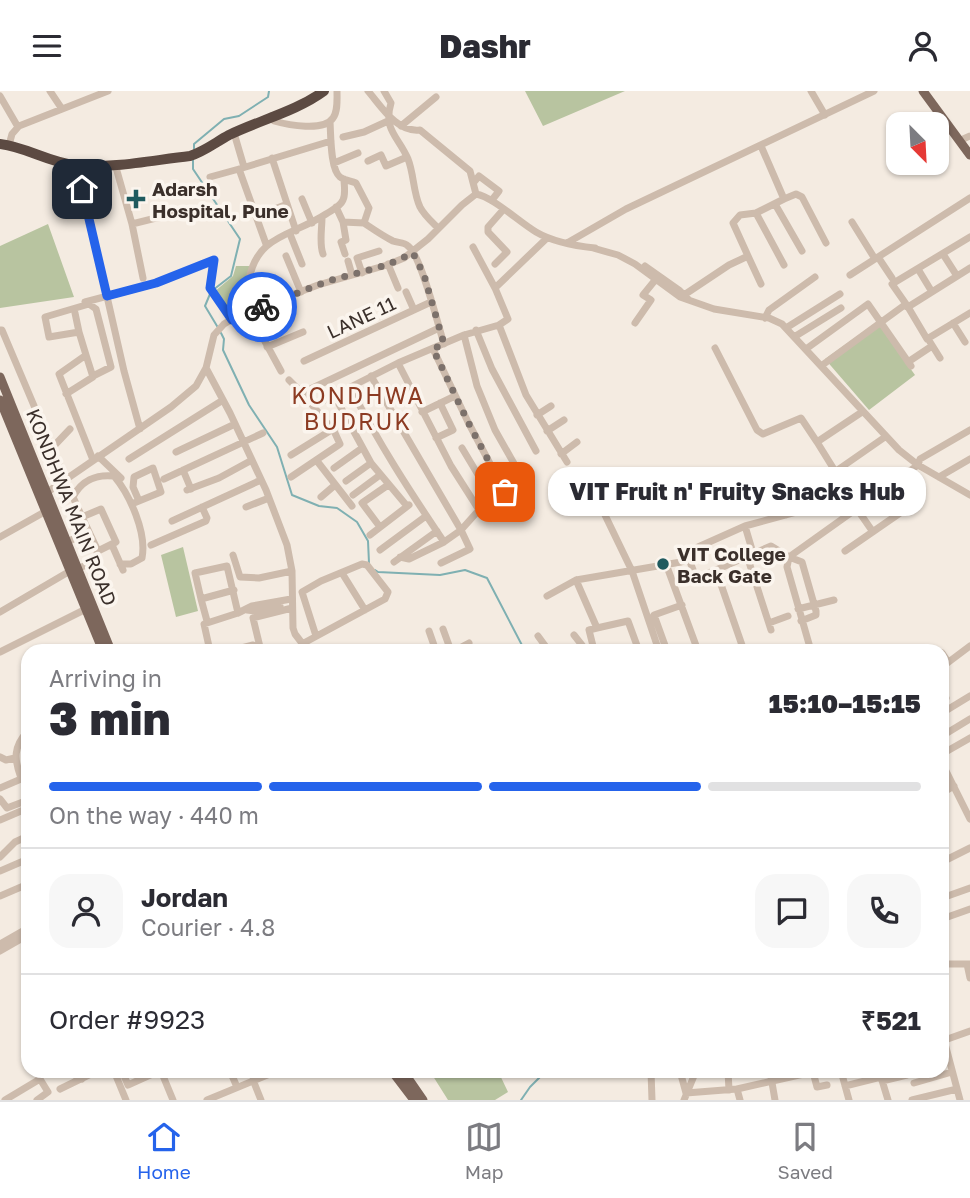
<!DOCTYPE html>
<meta charset="utf-8">
<style>
body{margin:0;font-family:"Golos Text",sans-serif;background:#f7f7f7;color:#2b2b33;height:100vh;display:flex;flex-direction:column;font-size:26px;white-space:nowrap}
*{box-sizing:border-box;margin:0}
p{font-size:23px;color:#7c7c81}
.icon{flex:none;width:38px;height:38px;fill:none;stroke:currentColor;stroke-width:2;stroke-linecap:round;stroke-linejoin:round}
.map{position:relative;flex:1;overflow:hidden}
.sheet{position:absolute;left:21px;top:553px;width:928px;height:434px;display:flex;flex-direction:column;background:#fff;border-radius:21px;box-shadow:0 2px 5px #0004}
.sheet>*{flex:none}
.needle{width:46px;rotate:156deg}
.buttons{position:absolute;left:886px;top:21px;display:grid;gap:14px}
.buttons a{display:grid;place-items:center;width:63px;height:63px;border-radius:14px;background:#fff;box-shadow:0 2px 5px #0004;font-size:35px}
.pin{position:absolute;display:grid;place-items:center;width:60px;height:60px;color:#fff;margin:-30px;border-radius:14px;box-shadow:0 4px 10px #0006}
.courier{position:absolute;display:grid;place-items:center;width:70px;height:70px;margin:-35px;border:5px solid #2563eb;border-radius:50%;background:#fff;color:#222;box-shadow:0 2px 9px #0007}
.bubble{position:absolute;height:49px;border-radius:21px;background:#fff;box-shadow:0 2px 5px #0004;font-size:23px;font-weight:800;line-height:49px;text-align:center}
.headline em{font-style:normal;font-weight:800}
.headline div{display:flex;flex-direction:column-reverse}
.headline{display:flex;align-items:center;justify-content:space-between;height:119px;padding:0 28px}
h1{font-size:46px;font-weight:800;line-height:52px}
.bar{display:grid;grid-template-columns:repeat(4,1fr);gap:10px 7px;align-content:center;height:84px;padding:0 28px}
.bar i{height:9px;border-radius:5px;background:#e1e1e2}
.bar .current{background:#2563eb}
.bar p{grid-column:span 4}
.line{display:flex;align-items:center;gap:18px;padding:0 28px;border-top:2px solid #e1e1e2}
.line div{flex:1}
.round{display:grid;place-items:center;flex:none;width:74px;height:74px;border-radius:21px;background:#f7f7f7}
header{display:flex;justify-content:space-between;align-items:center;height:91px;padding:0 28px;background:#fff;font-size:32px;font-weight:800}
.tabs{display:flex;justify-content:space-around;align-items:center;height:98px;border-top:2px solid #e1e1e2;background:#fff;font-size:19px;color:#7c7c81}
.tabs a{display:grid;justify-items:center;gap:4px}
.tabs .current{color:#2563eb}
.map>svg:first-child{display:block}
.green{fill:#b8c4a0}
.lines{fill:none;stroke-linecap:round;stroke-linejoin:round}
.stream{stroke:#7fb0b2;stroke-width:2}
.minor{stroke:#cdbbac;stroke-width:7}
.major{stroke:#7d675c;stroke-width:9}
.highway{stroke:#5c4a42;stroke-width:10}
.done{stroke:#7c716b;stroke-width:7;stroke-dasharray:0 12.6}
.route{stroke:#2563eb;stroke-width:9}
.poi-dot{fill:#1f5a5e;stroke:#fbf5ee;stroke-width:2.5}
.labels{text-anchor:middle;dominant-baseline:central;stroke-width:7;stroke-linejoin:round;paint-order:stroke}
.poi-label{font-size:19px;font-weight:bold;fill:#3b302b;stroke:#fbf5ee;text-anchor:start}
.street-label{font-size:19px;fill:#3b302b;stroke:#fbf5ee}
.quarter-label{font-size:23px;letter-spacing:2px;fill:#8c3b22;stroke:#fbf5ee}
</style>
<header><svg class="icon" aria-label="menu" viewBox="0 0 24 24"><path d="M4 6h16M4 12h16M4 18h16"/></svg>Dashr<svg class="icon" aria-label="person" viewBox="0 0 24 24"><circle cx="12" cy="8" r="4"/><path d="M4 21q1-7 8-7t8 7"/></svg></header>
<div class="map">
<svg width="970" height="1009" viewBox="0 0 970 1009">
<rect width="100%" height="100%" fill="#f4ebe1"/>
<!-- green -->
<path class="green" d="M525 0H625L543 35Z
M48 133 74 206 0 217V155Z
M236 175H250V219L230 228 214 201 233 185Z
M877 231 915 284 869 319 825 268Z
M183 456 198 520 176 526 161 464Z
M435 980H498L508 1001 495 1009H448L431 982Z"/>
<g class="lines">
<!-- stream -->
<path class="stream" d="M194 58V53L224 28 239 25 268 6 269 0
M193 67V78L240 148 231 185 213 199
M210 203 205 215 217 235
M221 242 224 248 223 259 249 314 277 356 292 404 319 415 337 417 357 431 368 450 369 472
M375 479 378 481 440 484 465 479 487 487 525 560
M521 1009 530 996 546 980"/>
<!-- minor -->
<path class="minor" d="M50 0 62 18
M368 0C381 15 397 42 420 39L470 80 476 103
M384 0 391 12C383 39 398 45 408 68 414 83 413 101 420 116 424 124 432 131 438 137
M811 0 825 24
M0 5 18 36
M271 25 274 30C288 34 324 41 333 27 338 20 337 9 337 0
M330 31C331 44 330 78 340 86 344 89 351 90 356 92L369 117 364 132C373 138 383 145 393 150 398 152 404 151 408 155 421 164 438 234 444 253
M401 35 436 6
M234 42 244 76
M343 46 364 41 388 30
M961 49 970 45
M9 54 12 43 19 35 108 0
M761 55 784 108 756 122 784 174
M272 67 296 140
M368 70 381 64 386 75 407 66
M334 72 358 62
M115 73 132 133 143 187
M77 74 124 280 140 338
M210 86 239 78
M474 91 479 85 499 100 492 109
M476 103C493 106 519 131 536 141 553 151 576 155 595 157
M302 108 312 132
M784 108 796 103 802 106 826 152
M775 113 802 160
M336 116 343 131 364 132
M256 125 285 114
M322 126C322 138 319 153 323 163
M343 131 346 149 341 151 345 163
M852 131 875 168
M132 133 188 119
M290 143 302 173
M567 152 626 118 874 0
M266 153 239 78 331 50
M473 156 495 197
M593 157 618 164 635 173 680 206 714 218 769 227 782 233 899 359 918 374 970 404
M943 163 957 185
M286 165 301 201
M748 165 761 193
M878 166 892 187
M348 170 352 184
M388 173 398 197
M495 173 507 161 488 141V136L503 119
M645 175 679 199 688 208
M970 177 908 216 927 248 970 222
M918 178 932 201
M362 182 357 167 379 160
M850 184 970 107
M406 201 414 219
M681 206 729 174 748 165 733 132 740 124 756 122
M85 211 157 192 214 169 210 197 232 228
M906 213 892 193 970 146
M252 220C247 210 247 199 249 189 257 143 293 145 326 123 332 119 340 116 343 109 346 103 344 94 344 88
M249 221 281 280
M75 222 79 241
M765 227 769 219 815 186
M635 232 651 209 643 204 656 188
M953 232 965 251
M499 234 508 228 495 197 547 147
M786 237 840 203
M0 239H2L65 388
M476 239 492 278 536 360
M794 246 841 217
M930 251 940 267
M267 256 303 241
M715 257 757 339 763 343 801 327 817 351 862 321
M433 258 468 331 505 401
M806 258 868 213 911 275
M304 270 431 211
M908 271 932 255
M821 275 906 213 907 216
M206 277 230 322 266 399 287 454 292 480 293 537 295 543 308 560
M371 285 461 439 479 419 451 375 398 272
M289 289 302 302
M350 296C379 353 409 399 444 451L461 439 470 458 441 472
M66 303 93 286 86 264
M334 304 371 372 407 415
M313 315 398 272 464 244
M422 321 455 305
M537 324 551 315
M547 340 564 329
M436 347 453 339 440 312
M817 351 835 380
M462 357 477 382 490 375
M51 358 70 338
M176 361 235 333
M561 363 577 351
M291 364 333 338
M98 365 121 387
M129 368 223 309
M93 369 59 283 86 264 79 241 49 246 45 226 89 213 96 218 111 276 93 285
M317 370 352 415
M334 377 362 357
M183 379 191 398
M477 382 491 406
M291 386 340 353 334 340 302 302 439 237
M939 386 970 368
M164 388 263 342
M346 390 371 372
M525 392 495 339 477 295 464 244 499 234 526 304 567 371
M187 399 219 387 252 369
M46 402 171 316 196 295 206 277 214 244 224 233 239 224 318 194 387 174 404 167 428 148 462 114 476 103
M353 404 380 384
M321 406 335 394
M134 412 161 401 153 377 134 386 133 396 139 410
M246 416 269 407
M857 418 873 441
M604 422 632 480 659 560
M786 424 781 410 826 387 885 346
M82 426 73 406C81 390 96 383 114 385 130 404 147 442 142 467L131 473H120
M172 430 261 389
M745 435 796 421
M380 436 362 412 388 394
M370 444 409 414
M0 446 48 419
M67 451 82 444 86 453
M112 454 123 479
M151 454 206 430 207 427 202 416
M380 459 426 425
M845 460 900 422
M233 464 240 486 259 487 292 480
M747 465 771 539
M400 466 409 468 444 451
M789 466 918 374 920 368 970 339
M789 466 802 471 816 520V524L801 530
M689 468 696 487 716 479
M394 471 437 440
M666 473 698 560
M342 482 365 519
M576 489 597 537 628 530 639 560
M547 505 576 489 681 471 689 468 698 456 745 435 753 462
M201 508 195 482 227 475 238 522 204 533 210 560
M798 518 834 509
M247 519 255 520 280 515
M0 521 70 480 93 472 98 460 116 451 101 418 82 426 98 460
M238 522 252 515 291 508
M207 530 201 508 234 499
M769 532 788 525
M443 538 451 560
M429 540 436 560
M574 544 585 558
M538 545 549 560
M302 553 385 508 388 501 367 474 362 473 321 490 302 501 316 545
M230 560 253 554
M261 560 253 527 292 517
M454 560 469 552
M580 560 593 555 589 539 597 537
M667 560 654 524 682 514
M744 560 716 479 771 455 789 466 787 476 811 560
M0 561 90 516
M942 562 948 571
M942 576 970 555
M942 600 946 607
M942 622 970 605
M942 645 970 628
M942 663 970 647
M0 666 6 669 15 667
M942 672 970 728
M21 687C14 668 13 656 28 640
M0 697 28 685
M942 702 954 695
M0 708 7 717 28 709
M0 729 28 717
M0 766 15 751 28 745
M946 769 970 757
M0 780 28 768
M0 805 28 793
M942 807 970 797
M942 828 970 818
M0 853 28 837
M0 860 28 844
M942 873H970
M967 873 970 887
M944 949 960 1009
M942 950 970 940
M73 980 76 985 82 988
M114 980 126 1009
M122 980 128 994 159 980
M161 980 173 1009
M230 980 237 996
M651 980 652 1009
M680 980 686 1002 737 998 817 980
M728 980 729 999
M770 980 775 1009
M841 980 849 1009
M813 981 817 996 827 994
M253 989 261 1009
M882 990 907 984
M914 992 952 981
M845 995 881 986 888 1009
M60 998 97 980
M737 998 740 1009
M5 1009 40 988 48 1001 37 1009
M207 1009 277 980
M684 1009 696 980
M912 1009 957 998"/>
<!-- major -->
<path class="major" d="M923 0 970 64
M0 286 111 560
M0 309 103 560
M392 980 414 1009
M403 980 423 1009"/>
<!-- highway -->
<path class="highway" d="M0 53C26 56 48 71 74 74 112 78 153 69 190 65 205 60 216 51 229 44 260 29 297 20 324 0"/>
</g>
<g class="lines">
<!-- done -->
<path class="done" d="M262 216 328 190 387 174 413 162 424 184 444 253 433 258 468 331 505 401"/>
<!-- route -->
<path class="route" d="M82 98 107 205 156 192 214 169 210 197 232 229 262 216"/>
</g>
<!-- markers -->
<g class="poi-dot">
<path d="M132.5 97.5h7v7h7v7h-7v7h-7v-7h-7v-7h7z"/>
<circle cx="663" cy="473" r="7"/>
</g>
<g class="labels">
<!-- poi labels -->
<g class="poi-label">
<text x="152" y="97">Adarsh<tspan x="152" dy="22">Hospital, Pune</tspan></text>
<text x="677" y="462">VIT College<tspan x="677" dy="22">Back Gate</tspan></text>
</g>
<!-- street labels -->
<g class="street-label">
<text transform="translate(361 226) rotate(-25)">LANE 11</text>
<text transform="translate(72 416) rotate(68)">KONDHWA MAIN ROAD</text>
</g>
<!-- quarter labels -->
<g class="quarter-label">
<text x="358" y="304">KONDHWA<tspan x="358" dy="26">BUDRUK</tspan></text>
</g>
</g>
</svg>
<div class="buttons">
<a><svg class="needle" viewBox="-14 -14 28 28"><path d="M0-13l5 13h-10z" fill="#e53935"/><path d="M0 13l5-13h-10z" fill="#7c7c81"/></svg></a>
</div>
<div class="pin" style="left:505px;top:401px;background:#ea580c"><svg class="icon" aria-label="bag" viewBox="0 0 24 24"><path d="M5 8h14l-1 12H6zM9 8a3 3 0 0 1 6 0"/></svg></div>
<div class="pin" style="left:82px;top:98px;background:#1f2937"><svg class="icon" aria-label="home" viewBox="0 0 24 24"><path d="M3 11l9-7 9 7M6 9v11h12V9"/></svg></div>
<div class="courier" style="left:262px;top:216px"><svg class="icon" aria-label="bike" viewBox="0 0 24 24"><circle cx="6" cy="16" r="4"/><circle cx="18" cy="16" r="4"/><path d="M6 16l4-8h5l3 8M10 8l3 8H6M13 5h3"/></svg></div>
<div class="bubble" style="left:548px;top:376px;width:378px">VIT Fruit n' Fruity Snacks Hub</div>
<section class="sheet">
<div class="headline"><div><h1>3 min</h1><p>Arriving in</p></div><em>15:10–15:15</em></div>
<div class="bar"><i class="current"></i><i class="current"></i><i class="current"></i><i></i><p>On the way · 440 m</p></div>
<div class="line" style="height:126px"><a class="round"><svg class="icon" aria-label="person" viewBox="0 0 24 24"><circle cx="12" cy="8" r="4"/><path d="M4 21q1-7 8-7t8 7"/></svg></a><div><b>Jordan</b><p>Courier · 4.8</p></div><a class="round"><svg class="icon" aria-label="chat" viewBox="0 0 24 24"><path d="M4 5h16v11H9l-5 4z"/></svg></a><a class="round"><svg class="icon" aria-label="phone" viewBox="0 0 24 24"><path d="M5 4h4l2 5-3 2q2 4 5 5l2-3 5 2v4C11 20 4 13 5 4z"/></svg></a></div>
<div class="line" style="height:91px"><div>Order #9923</div><b>₹521</b></div>
</section>
</div>
<nav class="tabs">
<a class="current"><svg class="icon" aria-label="home" viewBox="0 0 24 24"><path d="M3 11l9-7 9 7M6 9v11h12V9"/></svg>Home</a>
<a><svg class="icon" aria-label="map" viewBox="0 0 24 24"><path d="M3 6l6-2 6 2 6-2v14l-6 2-6-2-6 2zM9 4v14M15 6v14"/></svg>Map</a>
<a><svg class="icon" aria-label="saved" viewBox="0 0 24 24"><path d="M7 4h10v16l-5-4-5 4z"/></svg>Saved</a>
</nav>
